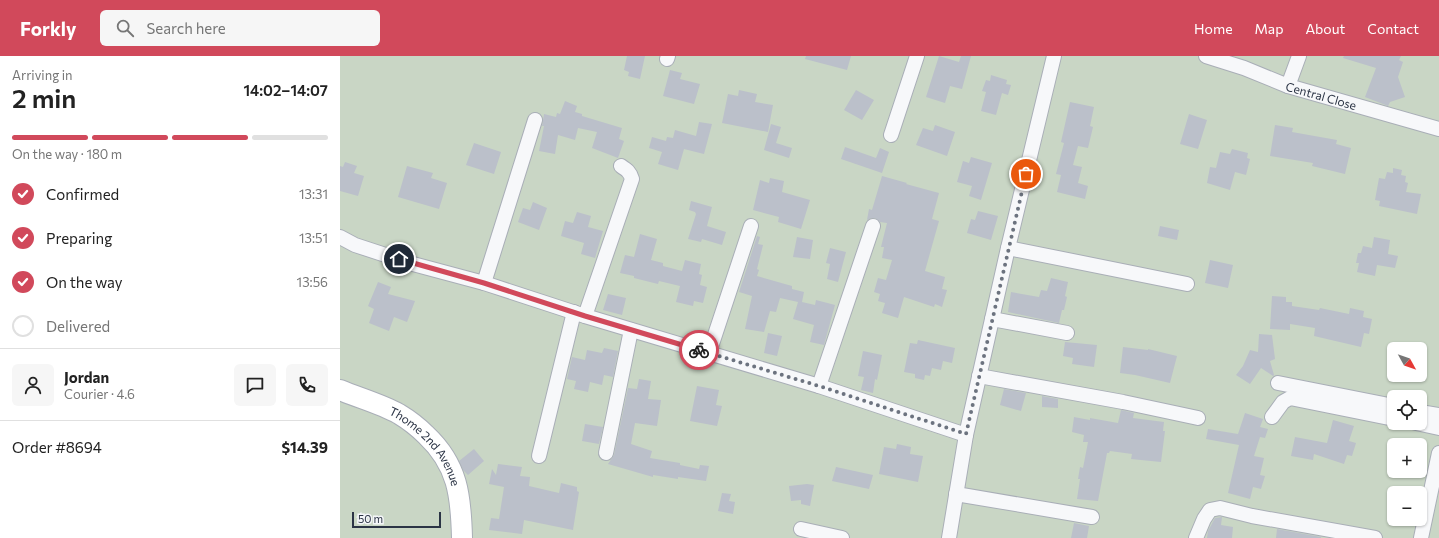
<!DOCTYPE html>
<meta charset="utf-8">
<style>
body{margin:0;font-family:Commissioner,sans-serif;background:#f6f6f6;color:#222;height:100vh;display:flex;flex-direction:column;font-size:15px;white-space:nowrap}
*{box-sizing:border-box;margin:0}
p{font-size:13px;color:#767676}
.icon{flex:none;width:22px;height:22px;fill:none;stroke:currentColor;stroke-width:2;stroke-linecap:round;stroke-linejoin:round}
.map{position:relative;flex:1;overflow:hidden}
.sheet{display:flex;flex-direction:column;background:#fff;width:340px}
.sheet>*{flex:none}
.needle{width:26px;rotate:130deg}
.controls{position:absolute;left:1047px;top:286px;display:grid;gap:8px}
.controls a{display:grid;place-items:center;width:40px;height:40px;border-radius:6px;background:#fff;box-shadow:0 1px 3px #0004;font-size:20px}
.scale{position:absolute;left:12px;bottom:10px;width:89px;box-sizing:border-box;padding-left:4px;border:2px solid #2b3445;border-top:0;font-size:11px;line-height:14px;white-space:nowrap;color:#2b3445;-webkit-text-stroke:3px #f4f6f9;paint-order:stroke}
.pin{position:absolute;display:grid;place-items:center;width:34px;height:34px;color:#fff;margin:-17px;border:2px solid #fff;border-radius:50%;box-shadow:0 1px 4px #0007}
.courier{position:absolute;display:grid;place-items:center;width:40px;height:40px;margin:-20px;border:3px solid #d1495b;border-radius:50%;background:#fff;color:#222;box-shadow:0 1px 5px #0007}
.overview em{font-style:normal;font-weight:600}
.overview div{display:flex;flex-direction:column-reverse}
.overview{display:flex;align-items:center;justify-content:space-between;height:68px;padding:0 12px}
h1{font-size:26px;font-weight:600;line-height:30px}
.bar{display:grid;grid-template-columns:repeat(4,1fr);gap:6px 4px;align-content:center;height:48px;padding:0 12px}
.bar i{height:5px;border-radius:3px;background:#e0e0e0}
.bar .selected{background:#d1495b}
.bar p{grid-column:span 4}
.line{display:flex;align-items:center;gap:10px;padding:0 12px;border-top:1px solid #e0e0e0}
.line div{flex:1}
.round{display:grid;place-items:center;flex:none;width:42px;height:42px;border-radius:6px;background:#f6f6f6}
ol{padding:0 12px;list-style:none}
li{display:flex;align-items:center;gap:12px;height:44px}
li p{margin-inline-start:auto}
li .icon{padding:4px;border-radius:50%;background:#d1495b;color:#fff;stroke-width:4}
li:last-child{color:#767676}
li i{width:22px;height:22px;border:2px solid #e0e0e0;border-radius:50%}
header{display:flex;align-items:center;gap:24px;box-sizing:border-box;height:56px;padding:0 20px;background:#d1495b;color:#fff}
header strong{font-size:19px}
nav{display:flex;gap:22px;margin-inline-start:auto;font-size:14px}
.search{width:280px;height:36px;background:#f6f6f6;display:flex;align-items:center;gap:10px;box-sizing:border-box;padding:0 14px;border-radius:6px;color:#767676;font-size:15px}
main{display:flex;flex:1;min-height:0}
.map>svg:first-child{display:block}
.green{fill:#c9d6c5;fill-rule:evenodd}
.building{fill:#bbc0ca}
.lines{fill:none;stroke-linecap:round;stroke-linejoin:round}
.street-casing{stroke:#a9aeb7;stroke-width:16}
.secondary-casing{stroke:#a9aeb7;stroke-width:22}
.street{stroke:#f7f8fa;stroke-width:14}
.secondary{stroke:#fff;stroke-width:20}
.done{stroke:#6c737f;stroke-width:4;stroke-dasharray:0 7.2}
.route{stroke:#d1495b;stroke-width:5}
.labels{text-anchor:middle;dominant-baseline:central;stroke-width:4;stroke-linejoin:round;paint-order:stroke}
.street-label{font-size:12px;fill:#2b3445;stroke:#f4f6f9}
</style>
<header>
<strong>Forkly</strong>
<div class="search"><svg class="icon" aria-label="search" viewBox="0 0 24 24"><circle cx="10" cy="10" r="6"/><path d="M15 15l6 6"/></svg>Search here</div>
<nav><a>Home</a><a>Map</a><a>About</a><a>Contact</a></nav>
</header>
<main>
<section class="sheet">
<div class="overview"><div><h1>2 min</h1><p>Arriving in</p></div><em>14:02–14:07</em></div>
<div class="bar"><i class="selected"></i><i class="selected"></i><i class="selected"></i><i></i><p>On the way · 180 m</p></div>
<ol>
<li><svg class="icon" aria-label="check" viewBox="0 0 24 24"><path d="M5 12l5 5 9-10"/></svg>Confirmed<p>13:31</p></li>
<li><svg class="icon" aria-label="check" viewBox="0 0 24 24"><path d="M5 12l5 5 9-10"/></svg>Preparing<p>13:51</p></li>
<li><svg class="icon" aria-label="check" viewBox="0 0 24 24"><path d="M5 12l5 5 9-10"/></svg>On the way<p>13:56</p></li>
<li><i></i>Delivered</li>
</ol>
<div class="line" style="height:72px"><a class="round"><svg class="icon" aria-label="person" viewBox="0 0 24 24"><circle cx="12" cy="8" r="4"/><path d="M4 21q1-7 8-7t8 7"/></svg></a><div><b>Jordan</b><p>Courier · 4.6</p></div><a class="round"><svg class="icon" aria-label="chat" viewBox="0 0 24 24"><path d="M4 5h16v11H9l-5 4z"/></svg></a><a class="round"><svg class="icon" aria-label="phone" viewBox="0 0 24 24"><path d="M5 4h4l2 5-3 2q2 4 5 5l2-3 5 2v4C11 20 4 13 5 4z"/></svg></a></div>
<div class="line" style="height:52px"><div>Order #8694</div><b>$14.39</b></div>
</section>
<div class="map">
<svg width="1099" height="482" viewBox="0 0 1099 482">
<rect width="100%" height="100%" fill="#e4e7ec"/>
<!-- green -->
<path class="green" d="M0 0H1099V482H0ZM1054 293H1080V319H1054ZM1054 341H1080V367H1054ZM1054 389H1080V415H1054ZM1054 437H1080V463H1054Z"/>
<!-- building -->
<path class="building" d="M287 0H305L300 23 288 20 289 16 284 14Z
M466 0H511L507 14 465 3Z
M599 0 619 6 621 0H631L622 33 610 30 605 47 586 41Z
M1004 0H1061L1059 4 1063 6 1058 21 1065 41 1050 46 1048 50 1025 41 1036 12 1003 2Z
M330 14 342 17 340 23 360 28 354 48 323 40Z
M651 19 667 24 666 28 671 29 668 39 662 37 656 59 641 55 646 36 642 35 646 24 650 25Z
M399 34 417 38 415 46 433 49 428 76 382 67 388 38 398 40Z
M516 34 534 44 522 64 504 54Z
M225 45 237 50 235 56 242 58V60L282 72 279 83 284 85 278 102 252 92 257 76 238 72 235 84 218 79 215 98 199 95 204 70H202L204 58 216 61 217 57 220 58Z
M730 46 754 51 750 70 753 71 748 92 738 90 733 109 742 111 738 127 748 130 745 143 717 136 721 119 716 118 724 87 721 86Z
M849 58 867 64 858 93 840 88Z
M359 66 372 68 364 98 344 93 338 114 318 108 322 96 309 92 312 81 326 85 327 81 333 82 335 74 356 80Z
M431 68 441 71 436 87 452 92 449 102 424 94Z
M595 69 615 76 607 100 576 89 583 72 593 75Z
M935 69 953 72 952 76 997 84 996 88 1011 92 1005 118 972 110 973 107 930 100Z
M134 87 161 96 154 118 126 109Z
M505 91 536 102 540 92 549 96 542 117 501 103Z
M892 93 908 97 907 102 910 103 906 119 895 116 890 134 867 127 870 111 876 112 880 96 890 98Z
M631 101 652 107 641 144 629 140 632 130 617 126 623 105 629 107Z
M5 106 17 110 14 117 24 120 18 140 0 135V110L3 111Z
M67 110 93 117 91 122 107 127 99 153 58 141Z
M1053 112 1062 114 1061 119 1066 120 1065 126 1068 127 1066 136 1081 138 1077 158 1039 150 1040 145 1035 144 1039 122 1045 123 1047 116 1053 117Z
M542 120 567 127 566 128 599 137 592 163 599 165 585 215 605 221 602 233 607 234 602 251 595 248 594 251 564 241 558 262 542 257 545 247 538 245 540 238 534 236 538 222 546 224 552 204 542 202 544 191H541L547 167 540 166 535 162H531L527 164 529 153 532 154Z
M430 122 444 125 442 136 470 144 461 173 438 166 439 161 413 154 420 124 429 127Z
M351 145 372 151 367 170 386 176 382 189 362 183 361 186 348 183 356 158 355 156 349 154Z
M193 146 207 152 199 174 178 166 183 152 190 154Z
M638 155 658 160 651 184 627 177 631 163 635 164Z
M237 156 251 160 248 171 263 175 255 202 241 198 244 187 221 180 225 165 233 167Z
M820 170 839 174 837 184 818 180Z
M300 178 317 183 311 204 323 207V210L342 215 345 204 361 208 359 218 362 219 360 229 367 231 363 247 354 245 353 250 336 246 340 230 319 225 318 228 294 222V220L280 217 285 199 294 201Z
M417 180 420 181 418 188 423 189 417 213 419 214 417 220 452 230V233L464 236 462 246 475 249 476 244 495 249 484 289 470 286 474 269 453 263 458 246 440 242 436 256 430 255 424 276 405 273 412 240 399 236Z
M457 181 473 184 470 203 453 201Z
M1034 181 1050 184 1048 198 1058 200 1055 212 1037 209 1035 220 1017 216 1019 207H1016L1018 197H1021L1023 190 1032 192Z
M490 192 506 196 498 226 487 223 490 208 486 207Z
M870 204 893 209 888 232 865 227Z
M711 222 728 226 725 240 727 241 724 254H722L719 267 668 256 671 236 699 241 701 234 707 235Z
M38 226 51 231 48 238 75 245 67 266 54 261 49 275 29 267 34 253 28 250Z
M268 238 286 242 282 259 263 254Z
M932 240 946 241V246H952V250L979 254 980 252 1009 258 1010 252 1024 255 1023 261 1032 263 1029 278 1024 277 1021 291 974 280 975 272 950 268V274L930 273Z
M428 277 442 280 437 300 424 297Z
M919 278 932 279 935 303 930 305 934 319 933 320 921 312 910 328 896 319 903 310 910 294 918 296Z
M578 284 615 292 612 307 603 305 601 314 592 312 590 320 585 319 584 324 575 322V318L564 316 570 287 577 288Z
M725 286 757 289 754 311 732 308 733 302 723 300Z
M783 291 808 294V293L837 300 830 327 795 319 780 317Z
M264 292 278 295 273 321 264 319 262 329 250 326 248 336 234 333 236 325 227 323 232 301 245 304 247 294 262 297Z
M523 295 542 299 537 324 535 323 533 337 521 334 524 321 518 320Z
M299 323 311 325 308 343 321 344 317 370 295 367 291 388 312 395 310 402 340 407V409L359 413 360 409 369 410 366 425 338 421V423L313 419V421L268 408 274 399 288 332 297 333Z
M357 330 379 334 376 349 382 350 377 370 350 365Z
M664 333 686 337 681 355 660 349Z
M702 340 718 343V352L702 351Z
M781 354 794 357 793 362 824 366 823 375H825L821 406 791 403 792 398 770 395 769 397H767L758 445 737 443 740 423H738L740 411 743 412 748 386H743L744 379 732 376 734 361 750 364V362L778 367Z
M905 357 923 363 920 371 928 373 925 382 920 381 914 400 924 402 920 419 925 420 921 433 913 431 910 443 888 437 899 389 866 383 868 373 898 378Z
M993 364 1014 370 1009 385 1016 387 1012 400 1007 399 1004 408 974 398 973 404 951 400 955 381 987 387Z
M245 368 263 371 259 388 242 385Z
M557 388 571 391 570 398 583 400 578 426 539 418 544 391 556 393Z
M134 393 144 405 128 419 123 414 119 405Z
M158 408 182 411 180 420 190 421 189 430 219 437 221 427 237 431V435L239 436 233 474 184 464 182 478 149 474 151 462 159 463 164 431 149 428 152 413 156 419Z
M496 411 533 419 529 433 492 425Z
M467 428 474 429 470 450 461 448V444L451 445 449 430Z
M382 437 391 438 389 445 395 446 393 458 378 455Z
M882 461 881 469 893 471 892 482H867L868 475 875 462Z
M734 467 749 470 747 482H731Z
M937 473 981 481V482H936Z"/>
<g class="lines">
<!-- street casing -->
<g class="street-casing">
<g id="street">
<path id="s1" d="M866 0 904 12 948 30 1099 73"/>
<path d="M327 3 328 0"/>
<path d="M948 30 959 0"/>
<path d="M551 79 577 0"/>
<path d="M0 181 15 189 73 208 144 227 245 260 479 330 626 379"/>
<path d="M668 192 847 228"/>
<path d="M144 227 195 64"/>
<path d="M245 260 292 123C290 116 287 114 281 110"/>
<path d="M652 263 727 277"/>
<path d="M369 297 411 170"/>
<path d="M639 320 783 346 858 362"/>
<path d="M938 327 1054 350"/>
<path d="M479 330 533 170"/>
<path d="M1080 356 1099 359"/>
<path d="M932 361 943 346 950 342 1054 363"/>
<path d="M1076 367 1099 372"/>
<path d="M266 397 291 274"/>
<path d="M199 400 234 256"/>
<path d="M616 438 752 461"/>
<path d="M461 473 502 482"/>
<path d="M609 482 626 379 668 192 714 0"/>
<path d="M856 482 864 463 870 454 880 452 912 460 1035 482"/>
<path d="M1081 482 1099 397"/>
</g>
</g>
<!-- secondary casing -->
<g class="secondary-casing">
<g id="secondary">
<path id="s2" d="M0 334C19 342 41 348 59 358 69 364 78 371 86 379 118 409 121 440 122 482"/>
</g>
</g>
<!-- street -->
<use href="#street" class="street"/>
<!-- secondary -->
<use href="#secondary" class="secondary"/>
</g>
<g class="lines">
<!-- done -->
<path class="done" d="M359 294 479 330 626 378 686 118"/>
<!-- route -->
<path class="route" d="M59 203 144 227 245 260 359 294"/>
</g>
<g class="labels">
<!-- street labels -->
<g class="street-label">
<text stroke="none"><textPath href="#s1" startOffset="122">Central Close</textPath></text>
<text stroke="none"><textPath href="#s2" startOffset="106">Thome 2nd Avenue</textPath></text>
</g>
</g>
</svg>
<div class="controls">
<a><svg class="needle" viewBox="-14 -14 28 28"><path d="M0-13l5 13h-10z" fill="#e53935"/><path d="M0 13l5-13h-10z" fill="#767676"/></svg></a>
<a><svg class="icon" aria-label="locate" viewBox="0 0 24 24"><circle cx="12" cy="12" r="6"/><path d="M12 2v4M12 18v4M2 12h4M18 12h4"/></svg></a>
<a>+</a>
<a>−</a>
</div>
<div class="scale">50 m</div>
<div class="pin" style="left:686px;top:118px;background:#ea580c"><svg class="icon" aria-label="bag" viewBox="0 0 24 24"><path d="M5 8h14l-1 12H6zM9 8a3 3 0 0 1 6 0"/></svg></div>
<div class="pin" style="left:59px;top:203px;background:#1f2937"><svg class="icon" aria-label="home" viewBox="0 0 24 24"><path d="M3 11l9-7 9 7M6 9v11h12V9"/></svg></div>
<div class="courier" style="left:359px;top:294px"><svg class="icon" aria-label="bike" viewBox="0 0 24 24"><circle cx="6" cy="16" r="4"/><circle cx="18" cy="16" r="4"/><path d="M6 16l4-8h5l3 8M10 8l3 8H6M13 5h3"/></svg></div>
</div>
</main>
